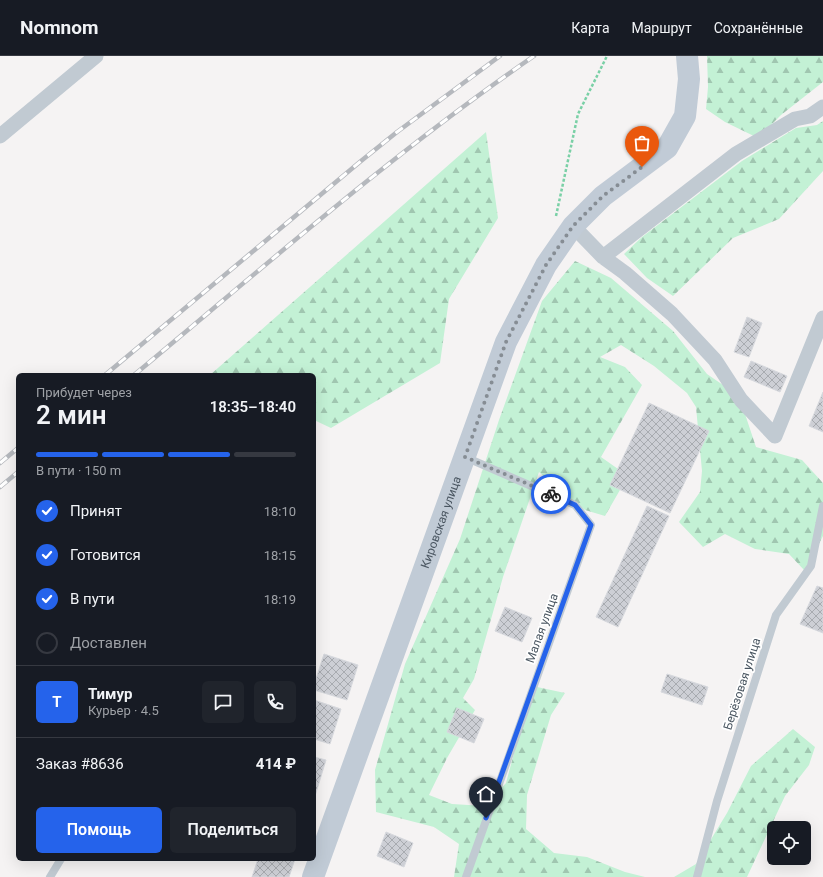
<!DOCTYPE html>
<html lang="ru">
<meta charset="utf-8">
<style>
body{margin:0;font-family:Roboto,sans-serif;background:#20242c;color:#f1f3f6;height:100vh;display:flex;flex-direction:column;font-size:15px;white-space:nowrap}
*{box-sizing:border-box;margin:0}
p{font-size:13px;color:#9ea1a6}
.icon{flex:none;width:22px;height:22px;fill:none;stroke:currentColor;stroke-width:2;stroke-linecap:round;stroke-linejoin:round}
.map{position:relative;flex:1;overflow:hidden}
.sheet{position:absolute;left:16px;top:317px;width:300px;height:488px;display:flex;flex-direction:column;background:#171b24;border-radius:6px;box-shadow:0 4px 16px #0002}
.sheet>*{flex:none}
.controls{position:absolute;left:767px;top:765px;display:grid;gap:8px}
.controls a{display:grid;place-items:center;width:44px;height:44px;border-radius:6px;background:#171b24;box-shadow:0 4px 16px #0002;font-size:20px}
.pin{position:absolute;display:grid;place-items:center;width:34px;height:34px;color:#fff;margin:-41px -17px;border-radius:50% 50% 50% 0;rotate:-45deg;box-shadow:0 0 4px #0007}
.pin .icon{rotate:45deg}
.courier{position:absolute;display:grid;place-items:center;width:40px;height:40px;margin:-20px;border:3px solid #2563eb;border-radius:50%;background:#fff;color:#222;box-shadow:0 1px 5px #0007}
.summary em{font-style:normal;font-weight:600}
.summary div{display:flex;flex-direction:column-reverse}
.summary{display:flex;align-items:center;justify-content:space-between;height:68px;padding:0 20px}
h1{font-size:26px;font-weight:600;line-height:30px}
.bar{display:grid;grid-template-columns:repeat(4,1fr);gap:6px 4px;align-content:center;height:48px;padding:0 20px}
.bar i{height:5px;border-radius:3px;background:#363941}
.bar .active{background:#2563eb}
.bar p{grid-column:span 4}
.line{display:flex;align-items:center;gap:10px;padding:0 20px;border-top:1px solid #363941}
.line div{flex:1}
.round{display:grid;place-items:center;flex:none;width:42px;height:42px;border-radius:6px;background:#20242c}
ol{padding:0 20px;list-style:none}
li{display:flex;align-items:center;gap:12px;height:44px}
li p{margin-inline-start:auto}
li .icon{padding:4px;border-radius:50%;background:#2563eb;color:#fff;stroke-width:4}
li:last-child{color:#9ea1a6}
li i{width:22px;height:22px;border:2px solid #363941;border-radius:50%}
.primary-button{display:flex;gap:8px;margin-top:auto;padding:8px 20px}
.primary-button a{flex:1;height:46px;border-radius:6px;background:#2563eb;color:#fff;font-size:16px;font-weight:600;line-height:46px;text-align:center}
.primary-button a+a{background:#20242c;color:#f1f3f6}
header{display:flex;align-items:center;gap:24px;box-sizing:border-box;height:56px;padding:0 20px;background:#171b24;border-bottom:1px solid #363941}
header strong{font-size:19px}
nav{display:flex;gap:22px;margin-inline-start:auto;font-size:14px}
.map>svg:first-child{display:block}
.forest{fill:url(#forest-firs)}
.building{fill:url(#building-cross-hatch);stroke:#d7d9de}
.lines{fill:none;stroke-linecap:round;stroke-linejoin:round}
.path{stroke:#7ad0a6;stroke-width:2.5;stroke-dasharray:3 2;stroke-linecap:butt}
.lane{stroke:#c1cad2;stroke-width:8}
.street{stroke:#c1cad2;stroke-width:15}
.secondary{stroke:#c1cbd6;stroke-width:22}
.rail-casing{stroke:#b5b8bd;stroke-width:4.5}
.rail{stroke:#fff;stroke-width:3;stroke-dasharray:9;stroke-linecap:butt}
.done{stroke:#868d94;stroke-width:4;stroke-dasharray:0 7.2}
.route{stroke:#2563eb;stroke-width:5}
.labels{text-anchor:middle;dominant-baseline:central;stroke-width:3.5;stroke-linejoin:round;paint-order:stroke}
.street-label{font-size:12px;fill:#4a5661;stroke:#fff}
</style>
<header>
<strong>Nomnom</strong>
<nav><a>Карта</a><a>Маршрут</a><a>Сохранённые</a></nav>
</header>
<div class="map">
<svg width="823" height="821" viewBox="0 0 823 821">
<defs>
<pattern id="forest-firs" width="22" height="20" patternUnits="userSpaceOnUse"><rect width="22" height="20" fill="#c3f1d5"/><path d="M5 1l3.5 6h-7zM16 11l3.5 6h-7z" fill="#a0c6b0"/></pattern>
<pattern id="building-cross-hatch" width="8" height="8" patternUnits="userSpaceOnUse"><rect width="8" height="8" fill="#cdcfd5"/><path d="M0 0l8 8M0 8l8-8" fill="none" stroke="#a8abb0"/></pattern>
</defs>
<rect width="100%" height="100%" fill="#f5f3f3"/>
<!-- forest -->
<path class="forest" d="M707 0H823V26L781 59 758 82 725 66 706 53 708 31Z
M823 65V115L779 163 733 182 673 240 647 222 624 198 642 181 742 105 796 72 817 69Z
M486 76 498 162 449 243 440 307 331 372 314 364V319H210Z
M575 205 611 222 673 275 707 318 739 340 756 391 802 404 823 427V480L805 515 789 498 755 493 725 478 703 491 679 466 700 436 702 415 696 351 687 337 654 310 621 289 600 301 625 311 642 329 601 401 628 420 605 460 585 454 562 437 539 416 503 521 474 623 463 642 475 654 447 702 429 739 452 748 485 750 506 727 517 686 537 631 565 637 551 659 527 739 526 773 554 797 587 801 625 816 645 821H454L459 788 434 771 376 756 375 714 405 608 460 483 499 364 542 245Z
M793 673 815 691 809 709 785 740 747 821H674L696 808 727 757 751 710Z"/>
<!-- building -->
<path class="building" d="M747 261 762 267 749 301 734 296Z
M751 305 787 320 780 336 744 321Z
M823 336V376L809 370Z
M649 347 709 375 670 457 610 429Z
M647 450 669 460 618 571 596 561Z
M817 530 823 532V577L800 568Z
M505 551 532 562 522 586 495 575Z
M324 598 358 609 347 644 314 634V629Z
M667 618 708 631 702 649 661 636Z
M314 644 341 653 330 688 314 683Z
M457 652 484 663 474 687 447 676Z
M314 701 326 704 315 740 314 739Z
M386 776 413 787 404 811 377 800Z
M258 803H295L289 821H252Z"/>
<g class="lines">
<!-- path -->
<path class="path" d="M556 160 578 58 607 0"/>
<!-- lane -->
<path class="lane" d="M465 401 575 449 591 469 466 821
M50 821 61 803
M697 821 717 745 776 559 811 510 823 450"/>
<!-- street -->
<path class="street" d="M0 80 96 0
M573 170 603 201 625 217 672 258 715 304 741 344 775 380 823 262
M603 201 736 98 795 63 810 60 823 51"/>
<!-- secondary -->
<path class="secondary" id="s1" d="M313 821 506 286 546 209 573 170 603 140 667 92 685 60 689 23 687 0"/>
<!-- rail casing -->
<g class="rail-casing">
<path id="rail" d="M105 319 361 105 397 76 500 0
M134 319C265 210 393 97 534 0
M0 407 18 392
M0 431 18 416"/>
</g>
<!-- rail -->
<use href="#rail" class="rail"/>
</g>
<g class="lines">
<!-- done -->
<path class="done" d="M551 438 465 401 506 286 546 209 573 170 603 140 642 111"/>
<!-- route -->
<path class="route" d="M486 762 591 469 575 449 551 438"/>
</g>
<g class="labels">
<!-- street labels -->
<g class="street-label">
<text stroke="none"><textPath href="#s1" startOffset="377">Кировская улица</textPath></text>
<text transform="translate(542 572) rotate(-70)">Малая улица</text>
<text transform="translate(742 628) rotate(-72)">Берёзовая улица</text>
</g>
</g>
</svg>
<div class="controls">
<a><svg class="icon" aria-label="locate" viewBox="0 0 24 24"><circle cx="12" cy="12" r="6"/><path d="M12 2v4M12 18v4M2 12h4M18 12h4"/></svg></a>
</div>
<div class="pin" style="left:642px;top:111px;background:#ea580c"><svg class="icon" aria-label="bag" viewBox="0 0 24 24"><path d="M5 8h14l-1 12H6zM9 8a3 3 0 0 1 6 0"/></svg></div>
<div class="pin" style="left:486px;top:762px;background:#1f2937"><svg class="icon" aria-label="home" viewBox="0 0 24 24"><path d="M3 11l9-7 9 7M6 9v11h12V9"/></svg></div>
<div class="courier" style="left:551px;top:438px"><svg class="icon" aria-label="bike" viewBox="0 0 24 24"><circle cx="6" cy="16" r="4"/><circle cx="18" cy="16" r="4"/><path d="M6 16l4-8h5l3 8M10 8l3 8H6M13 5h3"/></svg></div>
<section class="sheet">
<div class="summary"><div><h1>2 мин</h1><p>Прибудет через</p></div><em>18:35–18:40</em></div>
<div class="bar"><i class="active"></i><i class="active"></i><i class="active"></i><i></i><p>В пути · 150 m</p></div>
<ol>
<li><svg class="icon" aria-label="check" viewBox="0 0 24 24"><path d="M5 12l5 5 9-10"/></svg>Принят<p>18:10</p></li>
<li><svg class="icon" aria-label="check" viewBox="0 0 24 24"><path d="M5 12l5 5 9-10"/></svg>Готовится<p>18:15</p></li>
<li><svg class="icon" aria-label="check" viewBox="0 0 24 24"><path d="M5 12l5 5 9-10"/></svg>В пути<p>18:19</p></li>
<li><i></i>Доставлен</li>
</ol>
<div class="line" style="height:72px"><b class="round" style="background:#2563eb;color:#fff">Т</b><div><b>Тимур</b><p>Курьер · 4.5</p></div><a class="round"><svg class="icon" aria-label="chat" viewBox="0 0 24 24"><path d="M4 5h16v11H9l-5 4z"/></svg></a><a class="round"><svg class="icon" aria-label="phone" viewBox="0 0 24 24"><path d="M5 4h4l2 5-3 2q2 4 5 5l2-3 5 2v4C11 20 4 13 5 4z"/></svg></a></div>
<div class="line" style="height:52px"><div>Заказ #8636</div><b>414 ₽</b></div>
<div class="primary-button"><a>Помощь</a><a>Поделиться</a></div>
</section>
</div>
